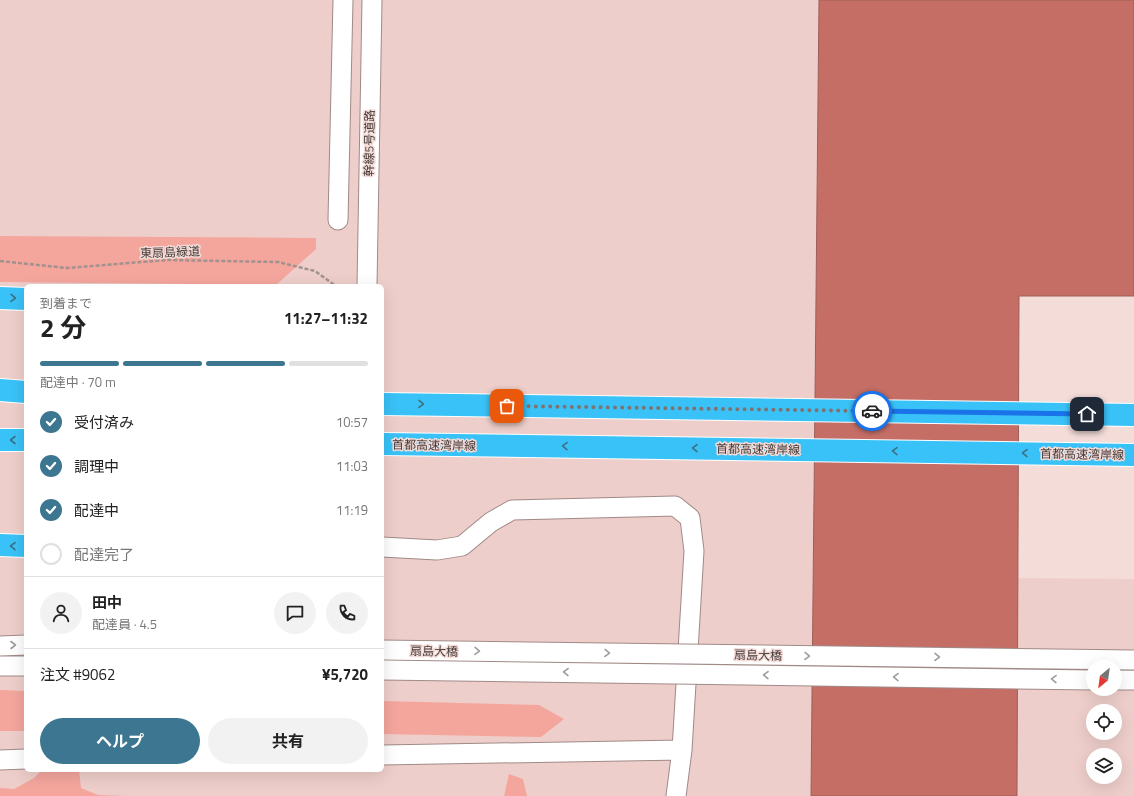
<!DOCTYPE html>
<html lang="ja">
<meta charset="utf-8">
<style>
body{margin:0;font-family:"Titillium Web","Noto Sans JP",sans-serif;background:#f2f2f2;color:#222;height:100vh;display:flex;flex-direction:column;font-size:15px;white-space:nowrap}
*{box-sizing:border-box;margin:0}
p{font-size:13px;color:#767676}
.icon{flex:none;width:22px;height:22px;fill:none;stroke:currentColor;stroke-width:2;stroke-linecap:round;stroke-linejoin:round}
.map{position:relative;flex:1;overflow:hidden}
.sheet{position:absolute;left:24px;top:284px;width:360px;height:488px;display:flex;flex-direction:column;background:#fff;border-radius:6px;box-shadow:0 4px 16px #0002}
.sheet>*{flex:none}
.needle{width:26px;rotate:209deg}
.buttons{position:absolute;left:1086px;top:660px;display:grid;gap:8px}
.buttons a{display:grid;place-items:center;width:36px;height:36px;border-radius:50%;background:#fff;box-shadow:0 4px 16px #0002;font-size:20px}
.pin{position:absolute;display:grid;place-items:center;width:34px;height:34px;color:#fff;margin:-17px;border-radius:8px;box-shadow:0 2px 6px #0006}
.courier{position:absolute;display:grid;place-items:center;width:40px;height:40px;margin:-20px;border:3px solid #1a73e8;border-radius:50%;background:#fff;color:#222;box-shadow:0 1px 5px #0007}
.head em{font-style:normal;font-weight:700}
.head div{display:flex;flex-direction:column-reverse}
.head{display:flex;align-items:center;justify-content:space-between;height:68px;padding:0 16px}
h1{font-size:26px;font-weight:700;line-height:30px}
.bar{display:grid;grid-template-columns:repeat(4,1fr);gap:6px 4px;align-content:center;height:48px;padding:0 16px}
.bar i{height:5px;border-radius:3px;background:#e0e0e0}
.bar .on{background:#3d7690}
.bar p{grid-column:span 4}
.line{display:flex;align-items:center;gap:10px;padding:0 16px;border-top:1px solid #e0e0e0}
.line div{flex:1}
.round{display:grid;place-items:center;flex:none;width:42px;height:42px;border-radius:21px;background:#f2f2f2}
ol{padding:0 16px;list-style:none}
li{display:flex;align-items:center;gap:12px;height:44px}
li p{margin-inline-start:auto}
li .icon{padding:4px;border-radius:50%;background:#3d7690;color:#fff;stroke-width:4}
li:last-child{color:#767676}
li i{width:22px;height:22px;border:2px solid #e0e0e0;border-radius:50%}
.action{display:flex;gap:8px;margin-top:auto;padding:8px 16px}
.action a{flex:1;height:46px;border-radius:24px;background:#3d7690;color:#fff;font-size:16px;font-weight:700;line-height:46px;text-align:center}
.action a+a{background:#f2f2f2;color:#222}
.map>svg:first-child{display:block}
.built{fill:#eececa;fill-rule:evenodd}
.green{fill:#f4a69d}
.water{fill:#c56e66;stroke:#9e5e58}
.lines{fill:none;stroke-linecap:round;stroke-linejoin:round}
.minor-casing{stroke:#a08a87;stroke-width:21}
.highway-casing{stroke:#fff;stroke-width:24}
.path{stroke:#a2918e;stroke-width:2.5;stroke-dasharray:4 2;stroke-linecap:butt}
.minor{stroke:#fff;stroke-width:19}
.highway{stroke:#39c2f7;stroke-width:22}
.minor-bridge-casing{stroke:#a08a87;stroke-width:21;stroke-linecap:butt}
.minor-bridge{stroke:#fff;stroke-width:19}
.oneway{stroke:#3e7084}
.oneway2{stroke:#a09c9b}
.done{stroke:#807270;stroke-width:4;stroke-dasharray:0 7.2}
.route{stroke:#1a73e8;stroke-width:5}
.labels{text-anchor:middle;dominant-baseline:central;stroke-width:3;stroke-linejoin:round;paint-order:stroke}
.street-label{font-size:12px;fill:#423937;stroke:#f4dcd9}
</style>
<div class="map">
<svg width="1134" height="796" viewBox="0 0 1134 796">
<rect width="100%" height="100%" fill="#f4dcd9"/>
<!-- built -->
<path class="built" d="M0 0H819L811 796H0ZM26 286H382V770H26Z
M1017 578 1134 579V796H1017ZM1093 667H1115V689H1093ZM1093 711H1115V733H1093ZM1093 755H1115V777H1093Z"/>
<!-- green -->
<path class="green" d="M0 236 316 238V249L276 285 0 282Z
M0 690 26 691V731H0Z
M382 701 539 705 564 719 541 737 382 734Z
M42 770H79L81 788 98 795 126 796H0V788L14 789 34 778Z
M509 774 523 779 527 796H504Z"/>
<!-- water -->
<path class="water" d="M819 0H1134V296H1019L1017 796H811Z"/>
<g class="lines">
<!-- minor casing -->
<g class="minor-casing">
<path id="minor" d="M338 220 343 0
M367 286 372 0
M382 547 437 550 462 546 491 522 512 510 675 506 690 518 694 551 682 750 676 796
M0 646 26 645
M0 666H26
M1115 680H1134
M382 755 682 750
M0 760 26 759"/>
</g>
<!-- highway casing -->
<g class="highway-casing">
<path id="highway" d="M0 298 26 299
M0 390 26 392
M382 404 1134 415
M0 440H26
M382 444 1134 455
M0 545 26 546"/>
</g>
<!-- path -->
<path class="path" d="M0 261 67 268 167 260 278 262 315 271 336 286"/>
<!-- minor -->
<use href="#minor" class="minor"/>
<!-- highway -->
<use href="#highway" class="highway"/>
<!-- minor-bridge casing -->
<g class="minor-bridge-casing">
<path id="minor-bridge" d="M382 650 1134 660
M382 670 1093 680"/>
</g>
<!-- minor-bridge -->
<use href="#minor-bridge" class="minor-bridge"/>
</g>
<!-- one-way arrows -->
<defs><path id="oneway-chevron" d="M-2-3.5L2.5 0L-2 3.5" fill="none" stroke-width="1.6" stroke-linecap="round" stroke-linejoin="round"/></defs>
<g class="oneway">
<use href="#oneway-chevron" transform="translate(13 298) rotate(1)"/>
<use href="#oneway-chevron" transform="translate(421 404) rotate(1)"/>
<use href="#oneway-chevron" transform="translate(13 440) rotate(-180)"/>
<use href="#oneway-chevron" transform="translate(565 446) rotate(-179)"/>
<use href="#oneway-chevron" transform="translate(695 448) rotate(-179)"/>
<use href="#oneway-chevron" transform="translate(895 451) rotate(-179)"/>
<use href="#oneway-chevron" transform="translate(1025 453) rotate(-179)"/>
<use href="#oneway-chevron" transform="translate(13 546) rotate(-179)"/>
</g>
<g class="oneway2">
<use href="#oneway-chevron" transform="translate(13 645)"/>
<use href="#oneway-chevron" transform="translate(477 651) rotate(1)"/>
<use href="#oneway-chevron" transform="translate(607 653) rotate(1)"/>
<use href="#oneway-chevron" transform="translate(807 656) rotate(1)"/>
<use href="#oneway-chevron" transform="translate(937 657) rotate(1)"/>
<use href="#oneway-chevron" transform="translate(566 672) rotate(-179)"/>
<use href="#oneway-chevron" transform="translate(766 675) rotate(-179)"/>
<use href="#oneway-chevron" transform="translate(896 677) rotate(-179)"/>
<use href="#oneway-chevron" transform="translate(1054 679) rotate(-179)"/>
</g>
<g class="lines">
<!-- done -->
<path class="done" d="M507 406 872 411"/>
<!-- route -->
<path class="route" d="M872 411 1087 414"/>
</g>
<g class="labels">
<!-- street labels -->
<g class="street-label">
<text transform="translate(369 143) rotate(-89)">幹線5号道路</text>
<text transform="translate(170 252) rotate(-2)">東扇島緑道</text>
<text transform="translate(434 445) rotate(1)">首都高速湾岸線</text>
<text transform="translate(758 449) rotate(1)">首都高速湾岸線</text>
<text transform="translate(1082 454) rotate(1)">首都高速湾岸線</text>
<text transform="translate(434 651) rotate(1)">扇島大橋</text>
<text transform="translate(758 655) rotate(1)">扇島大橋</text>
</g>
</g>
</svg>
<div class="buttons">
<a><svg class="needle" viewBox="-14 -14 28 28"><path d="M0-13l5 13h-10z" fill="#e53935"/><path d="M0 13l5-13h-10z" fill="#767676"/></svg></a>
<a><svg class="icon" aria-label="locate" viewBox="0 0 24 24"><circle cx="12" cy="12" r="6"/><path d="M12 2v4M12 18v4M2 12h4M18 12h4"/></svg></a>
<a><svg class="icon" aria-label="layers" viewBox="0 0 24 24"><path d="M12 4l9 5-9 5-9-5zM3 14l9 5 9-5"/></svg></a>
</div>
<div class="pin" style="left:507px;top:406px;background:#ea580c"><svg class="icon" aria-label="bag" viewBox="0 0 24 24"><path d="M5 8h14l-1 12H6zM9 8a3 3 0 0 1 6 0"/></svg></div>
<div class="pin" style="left:1087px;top:414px;background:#1f2937"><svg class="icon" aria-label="home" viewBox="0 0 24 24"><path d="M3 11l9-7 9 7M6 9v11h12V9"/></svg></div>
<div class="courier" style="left:872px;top:411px"><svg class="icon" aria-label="car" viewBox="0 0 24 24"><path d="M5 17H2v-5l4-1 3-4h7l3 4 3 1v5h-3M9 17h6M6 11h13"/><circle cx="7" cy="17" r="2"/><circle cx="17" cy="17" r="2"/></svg></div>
<section class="sheet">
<div class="head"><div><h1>2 分</h1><p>到着まで</p></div><em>11:27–11:32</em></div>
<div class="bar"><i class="on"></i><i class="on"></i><i class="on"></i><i></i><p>配達中 · 70 m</p></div>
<ol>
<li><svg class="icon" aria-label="check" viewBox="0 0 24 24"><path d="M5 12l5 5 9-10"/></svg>受付済み<p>10:57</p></li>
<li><svg class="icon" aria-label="check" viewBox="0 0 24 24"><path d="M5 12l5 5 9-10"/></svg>調理中<p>11:03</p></li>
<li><svg class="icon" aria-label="check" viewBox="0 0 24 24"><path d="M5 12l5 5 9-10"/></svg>配達中<p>11:19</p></li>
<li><i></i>配達完了</li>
</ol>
<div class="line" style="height:72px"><a class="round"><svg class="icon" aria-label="person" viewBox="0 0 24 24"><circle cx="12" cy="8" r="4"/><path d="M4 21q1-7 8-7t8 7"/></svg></a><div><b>田中</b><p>配達員 · 4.5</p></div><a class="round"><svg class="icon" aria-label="chat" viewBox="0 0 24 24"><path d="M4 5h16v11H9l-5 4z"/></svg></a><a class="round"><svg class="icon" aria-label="phone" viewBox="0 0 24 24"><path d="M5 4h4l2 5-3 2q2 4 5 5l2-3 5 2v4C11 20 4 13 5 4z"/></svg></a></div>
<div class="line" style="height:52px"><div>注文 #9062</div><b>¥5,720</b></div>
<div class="action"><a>ヘルプ</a><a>共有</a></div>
</section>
</div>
